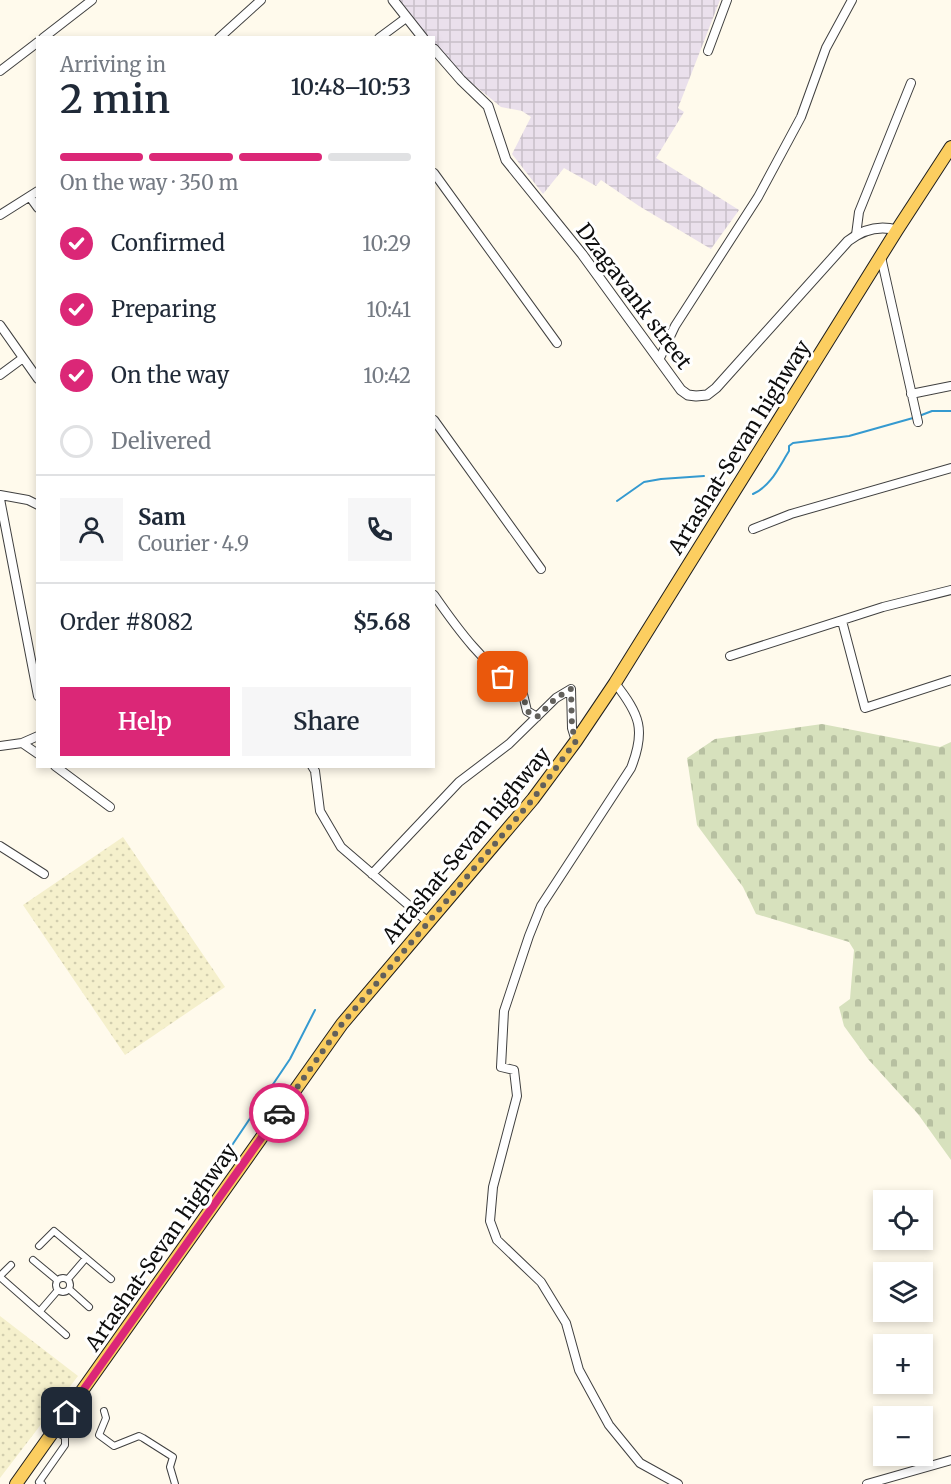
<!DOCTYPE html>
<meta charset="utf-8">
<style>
body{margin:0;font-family:Merriweather,serif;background:#f6f6f7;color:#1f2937;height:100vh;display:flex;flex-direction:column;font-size:22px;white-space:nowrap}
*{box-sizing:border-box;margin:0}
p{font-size:20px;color:#747a83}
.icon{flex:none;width:33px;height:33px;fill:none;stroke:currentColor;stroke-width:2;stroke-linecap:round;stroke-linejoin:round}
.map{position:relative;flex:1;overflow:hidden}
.panel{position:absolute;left:36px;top:36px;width:399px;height:732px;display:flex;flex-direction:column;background:#fff;border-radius:0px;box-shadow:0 3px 9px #0003}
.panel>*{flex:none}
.fabs{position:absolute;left:873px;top:1190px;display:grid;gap:12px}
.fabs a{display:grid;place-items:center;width:60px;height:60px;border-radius:0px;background:#fff;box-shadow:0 3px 9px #0003;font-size:30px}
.pin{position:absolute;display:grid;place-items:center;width:51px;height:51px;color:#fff;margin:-26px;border-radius:12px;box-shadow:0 3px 9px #0006}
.courier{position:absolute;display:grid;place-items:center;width:60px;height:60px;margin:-30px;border:4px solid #db2777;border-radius:50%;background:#fff;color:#222;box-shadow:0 2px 8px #0007}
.overview em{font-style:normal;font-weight:600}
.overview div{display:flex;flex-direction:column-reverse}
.overview{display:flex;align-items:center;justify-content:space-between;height:102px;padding:0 24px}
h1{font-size:39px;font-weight:600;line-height:45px}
.bar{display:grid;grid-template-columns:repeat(4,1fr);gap:9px 6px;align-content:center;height:72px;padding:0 24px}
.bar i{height:8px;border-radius:4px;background:#e0e1e3}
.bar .current{background:#db2777}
.bar p{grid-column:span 4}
.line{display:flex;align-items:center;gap:15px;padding:0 24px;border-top:2px solid #e0e1e3}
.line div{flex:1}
.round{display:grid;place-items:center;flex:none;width:63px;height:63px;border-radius:0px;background:#f6f6f7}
ol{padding:0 24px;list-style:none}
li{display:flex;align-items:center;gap:18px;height:66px}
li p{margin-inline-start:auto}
li .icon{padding:6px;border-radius:50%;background:#db2777;color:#fff;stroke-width:4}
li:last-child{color:#747a83}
li i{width:33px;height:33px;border:3px solid #e0e1e3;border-radius:50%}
.cta{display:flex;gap:12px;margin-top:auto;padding:12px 24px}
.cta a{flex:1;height:69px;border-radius:0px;background:#db2777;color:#fff;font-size:24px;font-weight:600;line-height:69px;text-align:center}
.cta a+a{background:#f6f6f7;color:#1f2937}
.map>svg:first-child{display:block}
.industrial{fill:url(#industrial-grid)}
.farmland{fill:url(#farmland-dots)}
.cemetery{fill:url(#cemetery-stones)}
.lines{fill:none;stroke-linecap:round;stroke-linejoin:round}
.stream{stroke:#359ad0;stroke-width:2}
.pedestrian-casing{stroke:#404040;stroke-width:8}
.minor-casing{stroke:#404040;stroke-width:10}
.tertiary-casing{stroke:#404040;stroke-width:11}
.primary-casing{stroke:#1e1e1e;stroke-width:14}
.pedestrian{stroke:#fff;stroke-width:6}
.minor{stroke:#fff;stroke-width:8}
.tertiary{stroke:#fff;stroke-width:9}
.primary{stroke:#fcce60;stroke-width:12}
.done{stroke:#62605b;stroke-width:6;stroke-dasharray:0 10.8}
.route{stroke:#db2777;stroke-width:8}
.labels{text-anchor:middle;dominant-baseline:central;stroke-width:6;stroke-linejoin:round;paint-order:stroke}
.street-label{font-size:21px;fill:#0d0d0d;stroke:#fff}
</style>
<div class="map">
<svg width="951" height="1484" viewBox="0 0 951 1484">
<defs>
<pattern id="industrial-grid" width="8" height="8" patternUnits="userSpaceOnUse" patternTransform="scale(1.5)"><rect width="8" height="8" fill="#eae0ec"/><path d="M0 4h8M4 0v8" fill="none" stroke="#c8bfc9"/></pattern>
<pattern id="farmland-dots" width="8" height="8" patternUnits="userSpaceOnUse" patternTransform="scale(1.5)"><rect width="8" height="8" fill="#f5f0cc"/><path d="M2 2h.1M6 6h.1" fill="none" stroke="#d1cdae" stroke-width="1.8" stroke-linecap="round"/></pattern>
<pattern id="cemetery-stones" width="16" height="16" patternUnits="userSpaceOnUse" patternTransform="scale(1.5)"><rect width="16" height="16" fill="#d7e1bd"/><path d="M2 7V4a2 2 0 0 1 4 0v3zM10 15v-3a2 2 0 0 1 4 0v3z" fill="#b7c0a1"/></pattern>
</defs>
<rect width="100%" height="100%" fill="#fffaec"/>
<!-- industrial -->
<path class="industrial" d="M397 0H720L678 108 684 112 656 158 739 210 711 249 639 206 601 180 596 186 564 168 543 194 512 154 531 117 522 111 501 107 468 80 434 44V38L428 37Z"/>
<!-- farmland -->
<path class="farmland" d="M123 837 225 987 125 1055 23 905Z
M0 1316 78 1376 0 1478Z"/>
<!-- cemetery -->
<path class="cemetery" d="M822 724 940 747 951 742V1160L918 1114 868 1059 844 1026 839 1007 850 999 854 950 849 942 756 914 743 887 697 825 687 758 715 739Z"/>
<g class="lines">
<!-- stream -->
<path class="stream" d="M919 416 932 411H951
M712 479 718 483
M753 494C771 486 779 467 789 451V446L793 443 849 436 913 418
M617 501 644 482 661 479 704 476
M182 1210 212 1175 290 1059 315 1010"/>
<!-- pedestrian casing -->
<g class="pedestrian-casing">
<path id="pedestrian" d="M39 1246 54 1231 111 1279
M33 1260 57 1280
M0 1276 11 1265
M0 1277 66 1335
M56 1285a7 7 0 1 1 14 0a7 7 0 1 1-14 0Z
M68 1279 86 1258
M69 1289 89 1307
M40 1311 58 1290
M104 1411 106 1418 99 1435 114 1446 139 1436 143 1438 173 1457 170 1467 175 1484
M42 1484 39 1482 65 1445V1437L55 1431"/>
</g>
<!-- minor casing -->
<g class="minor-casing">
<path id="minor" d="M43 38 92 0
M219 38 261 0
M379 38 406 18
M708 51 727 0
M0 71 38 42
M434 173 557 343
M30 197 38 208
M0 215 38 191
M856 235 859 212 911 83
M881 257 918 422
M0 325 38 379
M659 360 675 326 758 197 801 117 826 48 852 0
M0 375 23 358
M911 394 951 386
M434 420 541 569
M0 495 28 500 38 505
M0 499 38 696
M753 529 791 514 951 468
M434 595C459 631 484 665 522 690L527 711 537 717
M842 621 865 708 951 680
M730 656 883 607 951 590
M615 683C640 715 646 730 631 768L541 906 529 936 504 1011 501 1067 514 1070 517 1096 493 1187 490 1221 497 1240 541 1282 566 1323 579 1370 609 1425 640 1463 678 1484
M22 743 38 754
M0 746 22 743 38 736
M55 766 110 807
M312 766 315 771 320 811 341 847 427 921
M0 846 44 874
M372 874 459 782 509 744 556 698 571 689 572 728 576 741
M867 1484 951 1460"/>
</g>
<!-- tertiary casing -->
<g class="tertiary-casing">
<path id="tertiary" d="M393 0 423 38
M434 49 461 80 488 106 506 160 582 254 681 390 688 395 696 396 707 395 716 388 848 241C862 230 879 225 897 230"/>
</g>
<!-- primary casing -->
<g class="primary-casing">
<path id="primary" d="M16 1484 342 1024 533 799 576 741 615 683 897 230 951 147"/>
</g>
<!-- pedestrian -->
<use href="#pedestrian" class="pedestrian"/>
<!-- minor -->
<use href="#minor" class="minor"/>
<!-- tertiary -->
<use href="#tertiary" class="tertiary"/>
<!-- primary -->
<use href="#primary" class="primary"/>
</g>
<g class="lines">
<!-- done -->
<path class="done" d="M279 1113 342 1024 533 799 576 741 572 728 571 689 556 698 537 717 527 711 522 690 503 677"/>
<!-- route -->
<path class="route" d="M67 1413 279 1113"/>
</g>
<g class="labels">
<!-- street labels -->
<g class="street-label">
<text transform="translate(634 296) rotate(53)">Dzagavank street</text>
<text transform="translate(739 447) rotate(-58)">Artashat-Sevan highway</text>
<text transform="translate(466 845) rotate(-50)">Artashat-Sevan highway</text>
<text transform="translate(161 1247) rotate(-55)">Artashat-Sevan highway</text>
</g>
</g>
</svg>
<div class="fabs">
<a><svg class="icon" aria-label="locate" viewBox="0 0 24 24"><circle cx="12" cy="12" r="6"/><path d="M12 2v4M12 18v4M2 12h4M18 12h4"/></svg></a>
<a><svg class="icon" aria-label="layers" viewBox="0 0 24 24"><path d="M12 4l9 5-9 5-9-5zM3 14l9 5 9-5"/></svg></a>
<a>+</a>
<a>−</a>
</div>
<div class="pin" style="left:503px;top:677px;background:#ea580c"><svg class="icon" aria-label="bag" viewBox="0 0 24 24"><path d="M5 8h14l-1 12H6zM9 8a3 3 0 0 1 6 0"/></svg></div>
<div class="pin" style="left:67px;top:1413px;background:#1f2937"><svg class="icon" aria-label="home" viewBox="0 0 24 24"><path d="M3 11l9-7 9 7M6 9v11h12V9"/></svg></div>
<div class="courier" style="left:279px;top:1113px"><svg class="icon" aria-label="car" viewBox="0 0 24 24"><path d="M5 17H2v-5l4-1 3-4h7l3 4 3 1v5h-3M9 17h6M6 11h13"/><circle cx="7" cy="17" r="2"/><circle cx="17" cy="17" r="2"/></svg></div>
<section class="panel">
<div class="overview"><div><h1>2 min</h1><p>Arriving in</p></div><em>10:48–10:53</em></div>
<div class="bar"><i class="current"></i><i class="current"></i><i class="current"></i><i></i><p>On the way · 350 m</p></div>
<ol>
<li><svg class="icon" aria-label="check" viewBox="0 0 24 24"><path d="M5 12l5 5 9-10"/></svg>Confirmed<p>10:29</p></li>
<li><svg class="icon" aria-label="check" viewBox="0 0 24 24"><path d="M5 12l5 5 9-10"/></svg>Preparing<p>10:41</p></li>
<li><svg class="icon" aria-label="check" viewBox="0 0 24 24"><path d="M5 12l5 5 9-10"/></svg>On the way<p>10:42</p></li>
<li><i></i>Delivered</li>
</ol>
<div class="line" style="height:108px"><a class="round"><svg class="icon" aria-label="person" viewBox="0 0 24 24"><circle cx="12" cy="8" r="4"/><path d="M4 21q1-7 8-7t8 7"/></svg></a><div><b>Sam</b><p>Courier · 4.9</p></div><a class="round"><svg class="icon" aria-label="phone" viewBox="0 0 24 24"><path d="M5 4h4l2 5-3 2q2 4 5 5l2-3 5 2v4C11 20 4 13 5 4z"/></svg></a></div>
<div class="line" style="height:78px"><div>Order #8082</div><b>$5.68</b></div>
<div class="cta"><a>Help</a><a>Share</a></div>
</section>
</div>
